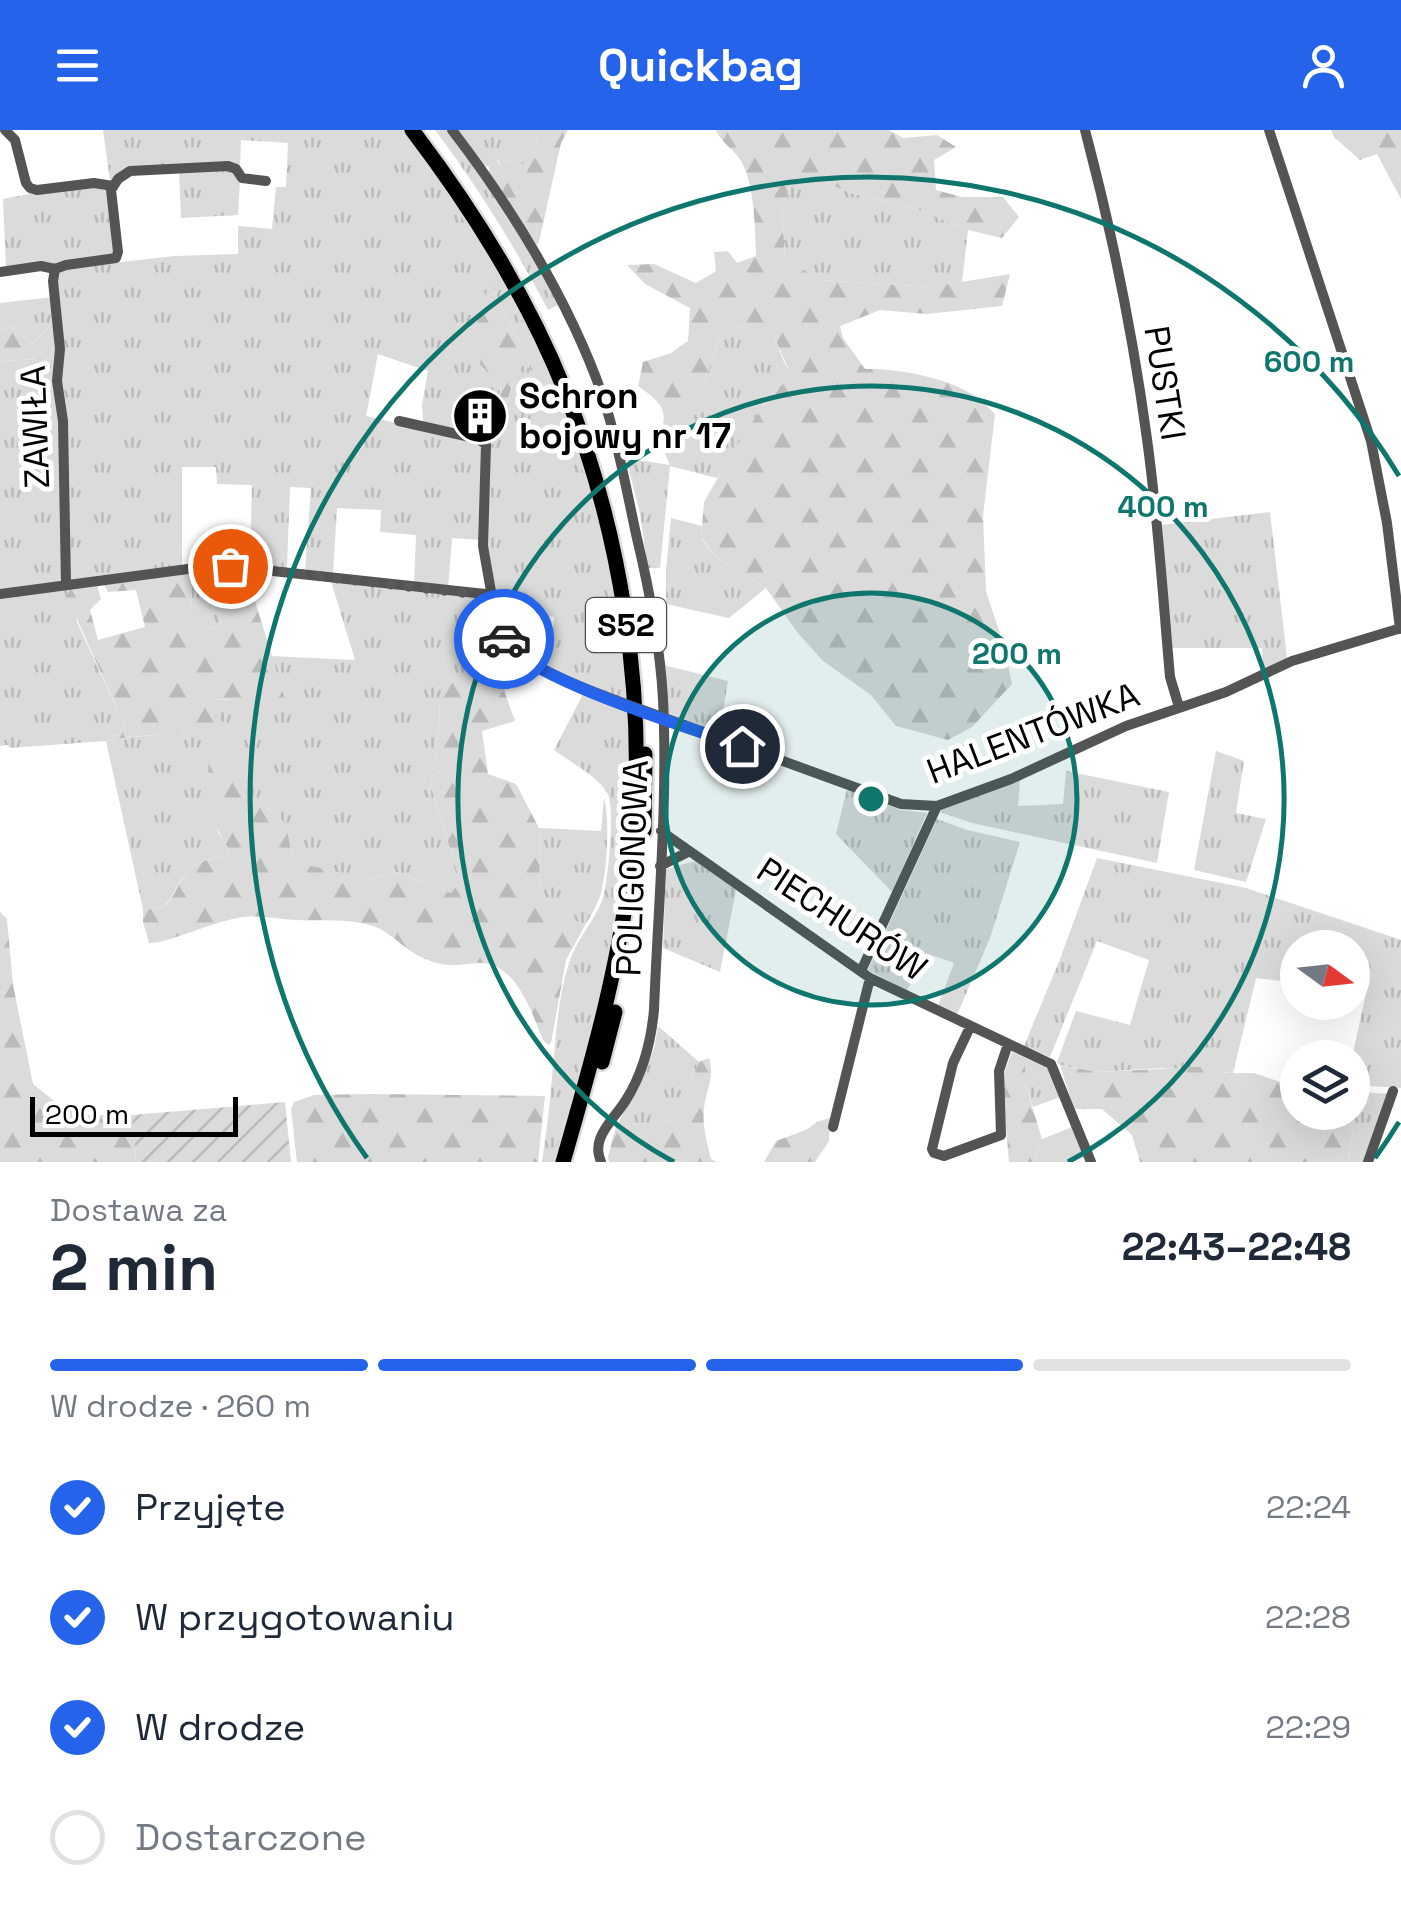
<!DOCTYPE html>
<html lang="pl">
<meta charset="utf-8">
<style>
body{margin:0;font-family:"Space Grotesk",sans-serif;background:#f2f2f3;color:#1f2937;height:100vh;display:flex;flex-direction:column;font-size:38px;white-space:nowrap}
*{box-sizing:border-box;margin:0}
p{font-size:32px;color:#747a83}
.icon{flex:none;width:55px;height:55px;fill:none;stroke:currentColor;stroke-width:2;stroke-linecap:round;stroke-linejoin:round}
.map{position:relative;height:1032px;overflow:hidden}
.panel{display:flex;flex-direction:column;background:#fff;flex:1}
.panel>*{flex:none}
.needle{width:65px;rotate:105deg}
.fabs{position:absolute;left:1280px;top:800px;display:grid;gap:20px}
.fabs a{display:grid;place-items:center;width:90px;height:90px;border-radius:50%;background:#fff;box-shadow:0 10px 40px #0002;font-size:50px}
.scale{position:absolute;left:30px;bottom:25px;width:208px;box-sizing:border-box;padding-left:10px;border:5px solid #000;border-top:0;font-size:28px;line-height:35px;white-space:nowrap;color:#000;-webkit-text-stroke:8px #fff;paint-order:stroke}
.pin{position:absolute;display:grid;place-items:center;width:85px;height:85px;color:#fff;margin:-42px;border:5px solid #fff;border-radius:50%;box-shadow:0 2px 10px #0007}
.courier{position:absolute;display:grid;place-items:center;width:100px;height:100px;margin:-50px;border:8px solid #2563eb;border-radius:50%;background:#fff;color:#222;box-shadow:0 2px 12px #0007}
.head em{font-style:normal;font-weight:700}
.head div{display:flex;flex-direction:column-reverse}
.head{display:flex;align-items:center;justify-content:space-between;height:170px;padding:0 50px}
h1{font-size:65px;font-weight:700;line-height:75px}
.bar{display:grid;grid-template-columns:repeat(4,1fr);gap:15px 10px;align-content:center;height:120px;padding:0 50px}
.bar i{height:12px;border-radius:8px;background:#e0e1e3}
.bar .on{background:#2563eb}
.bar p{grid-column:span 4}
ol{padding:0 50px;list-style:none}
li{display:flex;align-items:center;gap:30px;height:110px}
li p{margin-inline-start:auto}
li .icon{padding:10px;border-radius:50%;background:#2563eb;color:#fff;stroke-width:4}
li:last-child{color:#747a83}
li i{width:55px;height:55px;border:5px solid #e0e1e3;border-radius:50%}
header{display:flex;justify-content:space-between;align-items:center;height:130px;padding:0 50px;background:#2563eb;color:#fff;font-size:45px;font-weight:700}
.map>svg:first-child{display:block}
.grass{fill:url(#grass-tufts);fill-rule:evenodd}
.forest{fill:url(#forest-firs)}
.garden{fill:url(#garden-furrows)}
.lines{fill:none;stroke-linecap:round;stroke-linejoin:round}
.highway-casing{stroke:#dbdbdb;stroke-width:20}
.minor{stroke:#545454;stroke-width:10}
.highway{stroke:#000;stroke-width:15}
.minor-bridge{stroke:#545454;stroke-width:10}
.done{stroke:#595959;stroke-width:10;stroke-dasharray:0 18}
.route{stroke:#2563eb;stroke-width:12}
.ring{fill:none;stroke:#0f766e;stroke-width:5}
.labels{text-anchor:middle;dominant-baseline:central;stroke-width:10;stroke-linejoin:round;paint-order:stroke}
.shield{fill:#fff;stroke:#4c4c4c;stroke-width:2.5}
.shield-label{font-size:32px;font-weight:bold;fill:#000}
.street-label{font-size:35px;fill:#000;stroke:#fff}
.poi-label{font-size:35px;font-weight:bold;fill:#000;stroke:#fff;text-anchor:start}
.centre{fill:#0f766e;stroke:#fff;stroke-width:5}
.ring-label{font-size:30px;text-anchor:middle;font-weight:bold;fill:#0f766e;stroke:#fff;stroke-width:10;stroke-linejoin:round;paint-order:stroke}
</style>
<header><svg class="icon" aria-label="menu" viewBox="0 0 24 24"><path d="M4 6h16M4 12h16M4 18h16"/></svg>Quickbag<svg class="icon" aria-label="person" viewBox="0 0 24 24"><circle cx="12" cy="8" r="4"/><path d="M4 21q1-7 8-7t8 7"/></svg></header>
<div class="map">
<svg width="1401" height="1032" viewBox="0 0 1401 1032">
<defs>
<pattern id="grass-tufts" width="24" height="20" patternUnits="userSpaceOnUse" patternTransform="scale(2.5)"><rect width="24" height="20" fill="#dbdbdb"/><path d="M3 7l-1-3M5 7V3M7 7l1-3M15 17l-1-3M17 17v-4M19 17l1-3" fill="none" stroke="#bababa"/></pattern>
<pattern id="forest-firs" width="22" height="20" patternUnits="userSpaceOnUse" patternTransform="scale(2.5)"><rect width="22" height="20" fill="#dbdbdb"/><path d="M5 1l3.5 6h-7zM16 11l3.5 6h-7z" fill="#bababa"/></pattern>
<pattern id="garden-furrows" width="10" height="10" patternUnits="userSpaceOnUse" patternTransform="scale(2.5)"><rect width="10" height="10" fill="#dbdbdb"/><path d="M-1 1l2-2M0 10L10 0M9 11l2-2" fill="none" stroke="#bababa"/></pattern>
</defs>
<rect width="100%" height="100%" fill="#fff"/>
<!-- grass -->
<path class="grass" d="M103 0H404C535 169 611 355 627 570L543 537 552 508 554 487 499 480 485 425 486 313 423 291 422 275 428 241 378 224 366 286 483 313 481 410 452 408 448 458 414 455 416 405 380 402 381 380 337 378 333 445 305 442 311 358 290 357 287 437 250 436 252 355 217 354 216 337H182V436L73 451 69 449 55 152 59 139 175 126 238 124V96L272 99 276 57H286L288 13 241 10 240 35 131 38 110 51ZM492 157 532 239 522 235C507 259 507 288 493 314 490 300 481 293 480 279L493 278 499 267 501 254 497 247 484 239C480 226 484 224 484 212 484 205 480 198 478 192Z
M435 0H448L523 108 559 175 548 180C515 117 478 57 435 0Z
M454 0H538L537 20 525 35 497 30 502 39 489 45V37L482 35Z
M232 39 240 51 238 85 181 88 179 40Z
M814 48 851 63 920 80 968 100 962 153 931 157 820 150 785 129 782 76 793 49Z
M94 55 107 57 116 120 108 129 6 139 3 69 29 64 30 61Z
M53 167 56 190 32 214 13 197 0 199V173Z
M737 197 771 199 784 232 793 247 771 264 717 348 670 336 660 438H648L640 384 626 328 670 335 705 250 721 204Z
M58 228 61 292 62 450 58 453 0 461V231Z
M1270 382 1287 528 1263 539 1262 518H1171L1160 395Z
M671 388 702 396 701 409 717 428 766 458 729 488 666 474V440Z
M226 439 217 460 223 483 220 494 213 499 200 497 192 484 191 450 181 440Z
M330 448 489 468 503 516 505 563 471 546 439 571 440 591 431 657 460 751 451 763 397 742 368 749 303 738C286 727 293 708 283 692 276 681 259 675 248 667 243 647 235 628 218 615L212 570 285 567 271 526 355 530Z
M71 456 77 492 124 594 119 605 110 606 108 610C135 608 185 597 208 610L211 629 207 657 218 702 230 721 227 726C214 728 199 730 189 740 169 759 177 782 143 779L106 611 10 618 8 615 0 616V466Z
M663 535 728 551 719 604 667 583Z
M583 564 627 580C629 654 628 729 614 802 600 880 578 956 556 1032H542C546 1004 550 976 552 947 556 909 557 870 569 833 576 810 593 793 602 771 608 755 615 679 608 664 598 646 570 632 554 620Z
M1216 621 1244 631 1236 683 1266 689 1246 752 1194 740Z
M1066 641 1169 662 1157 733 972 693 940 682 942 678 1020 650 1018 676 1063 674Z
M847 659 901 680 927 683 892 762 836 704Z
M604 668C610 689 607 737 602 759 599 773 591 785 584 797L540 763 539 698 601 701Z
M937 689 967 700 1020 712 990 808 957 885 938 876 954 833 925 823 907 861 868 840Z
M1097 728 1246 758 1401 810V958L1353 955 1352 927 1367 859 1353 857 1352 818H1298L1297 853 1256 848 1233 943 1162 938 1097 942 1060 935 1057 932 1076 881 1130 895 1149 830 1097 811 1050 927 1024 916 1060 829Z
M695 731 736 760 720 842 663 818 666 739Z
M658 896 699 932 687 963 673 990 631 995 615 1000 654 919Z
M1025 928 1049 938 1060 967 1033 977 1025 953Z
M1353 961 1389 964 1364 1032H1348L1353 1004 1347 983 1352 982Z
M1072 997 1085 1027 1069 1032H1034L1042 1009Z"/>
<!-- forest -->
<path class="forest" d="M538 0H568L561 13 539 112 536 115 489 45 502 39 497 28 507 32 525 34 537 20Z
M716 0H889L903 8 937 5 956 17 934 30 936 60 962 67H1003L1019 87 1002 108 968 100 920 80 851 63 814 48 793 49 782 76 785 129 821 150 931 157 1010 144 1002 176 927 184 880 180 840 196 843 208 865 239C896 238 951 248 976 267 983 272 989 278 995 284L983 386 986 461 1003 513 1012 554 972 597 948 610 896 596 871 565 823 531 797 502 766 458 717 428 701 408 704 372 732 323 771 264 792 247 771 200 738 197 721 204 705 250 670 336 665 323 657 317C668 282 668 277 638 256L643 232 671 223 688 211 690 178 645 154 627 135 654 134 696 153 716 141 714 122 728 121 737 133 756 126C755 99 755 55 741 31 734 19 721 13 716 0Z
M1331 0H1401V69L1377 24 1360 30 1335 8Z
M492 157 533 241 522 235C507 259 506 288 494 314L486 312 490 303 477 286 480 279 494 277C510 245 495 254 480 234L484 215 477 192 483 183 487 159Z
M56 190 58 228 0 231V199L13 197 32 214Z
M226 438 245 439 285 568 281 575 225 569 213 570 215 585 224 593 217 603 218 615C236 629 243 645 248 667 259 675 276 681 283 692 293 708 286 727 303 738L311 736 368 749 397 742 451 763 460 751 431 657 440 591 439 571 451 552 471 546 505 563 515 591 482 601 488 644 516 654 539 698 540 763 584 797 566 830 551 913 548 915 543 910C532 883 515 830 478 833 455 835 448 838 425 829 405 821 393 803 373 796 349 788 321 791 296 790 278 789 259 785 242 787 214 792 187 805 160 812L149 813 143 792V779C177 782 170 760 189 740 199 730 214 728 227 726L230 721C218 702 208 683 207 660 207 642 211 629 208 611 186 597 133 608 106 610L110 606 119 605 124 594 67 467 71 456 97 455 101 469 90 480 98 510 145 497 136 460 108 462 104 455 181 440 191 449 192 484 200 497 213 499 220 494C225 472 210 460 226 438Z
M0 782 7 789 13 855 33 954 58 974 80 985H132L136 1032H0Z
M1012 921 1025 928V953L1042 1009 1034 1032H1009L1002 950Z
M709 928C715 949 706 959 704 978 702 996 707 1012 711 1029L717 1032H609L608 1027 615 1000 631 995 672 990 687 963 699 932Z
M1060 935 1097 942 1199 937 1226 943H1254L1280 952 1297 954 1298 982 1347 983 1353 1004 1348 1032H1140L1132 1005 1102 979H1074Z
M368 964 545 966 538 1032H297L291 979 294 972 314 965Z
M830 988 829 1011 815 1032H764L776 1011 806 1000 817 992Z"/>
<!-- garden -->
<path class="garden" d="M285 972 291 1032H136L132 985Z"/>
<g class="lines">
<!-- highway casing -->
<g class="highway-casing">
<path id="highway" d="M412 0C473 80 527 166 565 261 621 402 646 562 633 714 623 823 593 928 563 1032
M644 701 645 624
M602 932 615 882"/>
</g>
<!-- minor -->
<path class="minor" d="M5 0 15 10 26 53 30 58 37 60 94 53 113 56
M452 0C512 78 569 171 602 264 617 309 626 357 636 404 649 458 660 513 663 569 668 672 658 777 654 880 651 912 643 943 626 970 618 983 605 995 600 1009 597 1018 598 1024 601 1032
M1085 0C1112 102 1133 205 1147 309 1158 388 1163 468 1170 547L1179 577
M1269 0 1371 311 1387 393 1400 499
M0 142 41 136 55 139
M399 291 479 309 486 315 483 416 492 467
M66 454 63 291 57 251 60 219 53 151 55 139 66 135 116 128 118 122 111 60 118 49 130 41 228 36 236 39 242 48 266 51
M0 464 218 435 485 464 492 467 494 471 507 518C541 541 577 556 615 570
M684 595 901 674 937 676 1011 649 1126 596 1226 562 1292 531 1401 498
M661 701 870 848 1051 934 1091 1032
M660 736 688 722
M861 841 937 676
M970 897 953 933 932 1019 934 1023 944 1026 1001 1005 999 941 1008 914
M833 997 870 848
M1368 1032 1393 961"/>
<!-- highway -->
<use href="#highway" class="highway"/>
<!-- minor-bridge -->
<path class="minor-bridge" d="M615 570 684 595"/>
</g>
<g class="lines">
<!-- done -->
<path class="done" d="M230 436 490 466 498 480 504 509"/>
<!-- route -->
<path class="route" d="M504 509C519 546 699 601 742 616"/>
</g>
<!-- distance rings -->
<circle cx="871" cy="669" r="206" fill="#0f766e" fill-opacity=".12"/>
<g class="ring">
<circle cx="871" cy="669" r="206"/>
<path d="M674 1032A413 413 0 1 1 1068 1032"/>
<path d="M1399 992A619 619 0 0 1 1375 1028M367 1028A619 619 0 1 1 1399 346"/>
</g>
<!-- icons -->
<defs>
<g id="building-disc" transform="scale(2.875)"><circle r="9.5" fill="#000" stroke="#fff"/><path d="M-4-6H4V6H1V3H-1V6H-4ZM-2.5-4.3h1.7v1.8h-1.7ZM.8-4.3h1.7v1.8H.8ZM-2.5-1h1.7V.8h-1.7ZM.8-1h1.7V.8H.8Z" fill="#fff"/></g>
</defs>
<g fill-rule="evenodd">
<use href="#building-disc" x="480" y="286"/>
</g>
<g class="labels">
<!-- shield labels -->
<rect class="shield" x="586" y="468" width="80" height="54" rx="8"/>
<g class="shield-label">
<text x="626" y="495">S52</text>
</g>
<!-- street labels -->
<g class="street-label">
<text transform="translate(1165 253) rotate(81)">PUSTKI</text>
<text transform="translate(35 297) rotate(-92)">ZAWIŁA</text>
<text transform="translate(1033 603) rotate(-21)">HALENTÓWKA</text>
<text transform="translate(632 738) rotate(-88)">POLIGONOWA</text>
<text transform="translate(842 789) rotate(33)">PIECHURÓW</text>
</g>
<!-- poi labels -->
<g class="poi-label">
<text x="519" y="266">Schron<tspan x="519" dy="40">bojowy nr 17</tspan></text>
</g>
</g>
<circle cx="871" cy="669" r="15" class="centre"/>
<g class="ring-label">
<text x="1309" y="242">600 m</text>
<text x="1163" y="387">400 m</text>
<text x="1017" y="534">200 m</text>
</g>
</svg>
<div class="fabs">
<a><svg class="needle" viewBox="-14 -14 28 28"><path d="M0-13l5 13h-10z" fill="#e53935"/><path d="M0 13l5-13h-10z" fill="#747a83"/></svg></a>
<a><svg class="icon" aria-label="layers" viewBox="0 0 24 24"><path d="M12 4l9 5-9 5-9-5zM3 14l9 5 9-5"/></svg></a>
</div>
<div class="scale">200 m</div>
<div class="pin" style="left:230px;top:436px;background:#ea580c"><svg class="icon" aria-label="bag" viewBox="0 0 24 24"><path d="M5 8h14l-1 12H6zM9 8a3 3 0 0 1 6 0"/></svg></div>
<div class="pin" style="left:742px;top:616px;background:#1f2937"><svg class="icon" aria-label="home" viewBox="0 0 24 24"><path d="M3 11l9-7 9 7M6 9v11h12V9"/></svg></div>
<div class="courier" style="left:504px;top:509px"><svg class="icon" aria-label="car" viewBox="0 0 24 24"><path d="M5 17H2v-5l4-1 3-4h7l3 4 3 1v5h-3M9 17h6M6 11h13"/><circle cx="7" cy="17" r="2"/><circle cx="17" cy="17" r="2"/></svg></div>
</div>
<section class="panel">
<div class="head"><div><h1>2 min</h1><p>Dostawa za</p></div><em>22:43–22:48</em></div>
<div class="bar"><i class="on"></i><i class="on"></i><i class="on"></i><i></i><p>W drodze · 260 m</p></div>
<ol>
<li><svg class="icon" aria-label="check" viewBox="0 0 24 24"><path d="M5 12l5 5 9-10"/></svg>Przyjęte<p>22:24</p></li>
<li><svg class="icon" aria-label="check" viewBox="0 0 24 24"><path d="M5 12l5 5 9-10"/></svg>W przygotowaniu<p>22:28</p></li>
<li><svg class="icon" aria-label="check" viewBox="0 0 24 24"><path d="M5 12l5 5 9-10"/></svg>W drodze<p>22:29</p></li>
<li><i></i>Dostarczone</li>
</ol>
</section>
